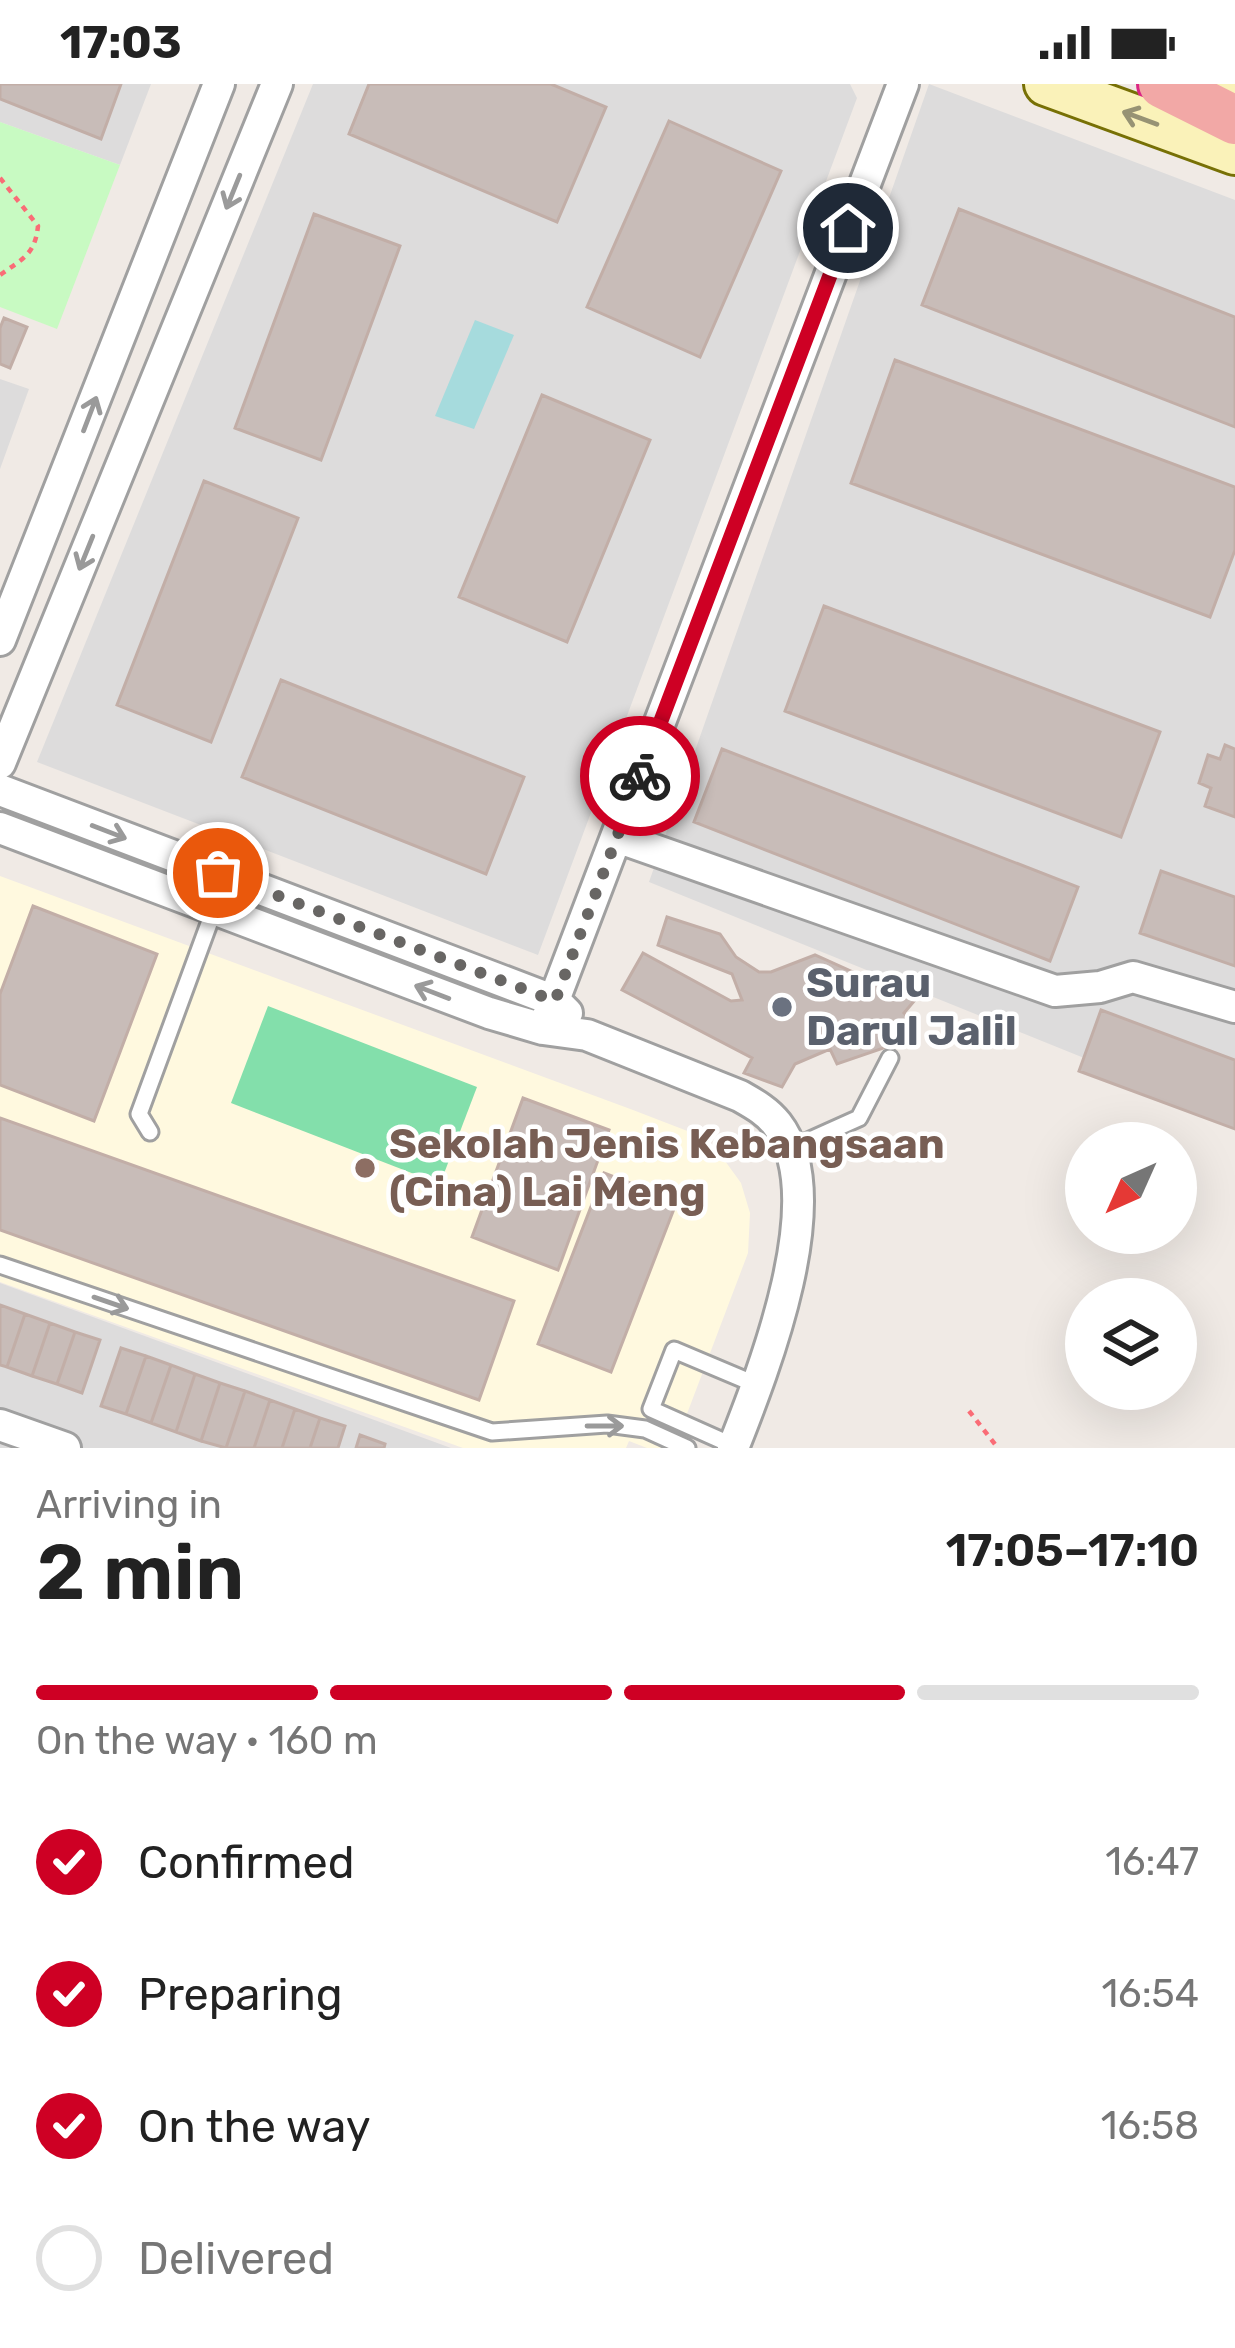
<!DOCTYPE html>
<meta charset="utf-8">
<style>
body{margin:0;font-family:Rubik,sans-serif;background:#f2f2f2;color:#222;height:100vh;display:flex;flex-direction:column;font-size:45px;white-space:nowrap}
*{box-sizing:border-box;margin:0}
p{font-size:39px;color:#767676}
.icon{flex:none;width:66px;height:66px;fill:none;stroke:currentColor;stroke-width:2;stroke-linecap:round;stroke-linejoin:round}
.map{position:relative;height:1364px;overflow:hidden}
.sheet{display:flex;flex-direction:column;background:#fff;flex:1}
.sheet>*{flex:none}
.needle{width:78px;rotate:225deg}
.buttons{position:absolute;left:1065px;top:1038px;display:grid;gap:24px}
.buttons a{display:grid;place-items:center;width:132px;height:132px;border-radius:50%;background:#fff;box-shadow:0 12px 48px #0002;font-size:60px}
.pin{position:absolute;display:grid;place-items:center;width:102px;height:102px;color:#fff;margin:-51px;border:6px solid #fff;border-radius:50%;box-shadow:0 3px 12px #0007}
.courier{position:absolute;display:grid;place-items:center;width:120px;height:120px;margin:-60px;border:9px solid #ce0024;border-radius:50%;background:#fff;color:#222;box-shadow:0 3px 15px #0007}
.head em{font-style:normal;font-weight:600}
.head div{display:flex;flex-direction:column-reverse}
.head{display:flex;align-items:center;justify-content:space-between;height:204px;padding:0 36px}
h1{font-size:78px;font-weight:600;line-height:90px}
.bar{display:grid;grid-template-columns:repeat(4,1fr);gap:18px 12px;align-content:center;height:144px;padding:0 36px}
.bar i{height:15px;border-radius:9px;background:#e0e0e0}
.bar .selected{background:#ce0024}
.bar p{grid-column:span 4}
ol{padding:0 36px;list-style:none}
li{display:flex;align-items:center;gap:36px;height:132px}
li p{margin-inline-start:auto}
li .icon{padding:12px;border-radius:50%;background:#ce0024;color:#fff;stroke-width:4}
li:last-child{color:#767676}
li i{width:66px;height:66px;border:6px solid #e0e0e0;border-radius:50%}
.status{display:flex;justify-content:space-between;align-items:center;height:84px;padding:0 60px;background:#fff;direction:ltr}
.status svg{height:33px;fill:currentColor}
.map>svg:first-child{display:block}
.residential{fill:#dddcdc}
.education{fill:#fff9df}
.park{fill:#c8fac2}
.pitch{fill:#83dfab}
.water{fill:#a6dbdd}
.building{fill:#c8bcb8;stroke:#c2aea7;stroke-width:3}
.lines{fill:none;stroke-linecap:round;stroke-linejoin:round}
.service-casing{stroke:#a0a0a0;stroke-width:21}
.minor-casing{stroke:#a0a0a0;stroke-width:36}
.secondary-casing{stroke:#777005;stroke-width:48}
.trunk-casing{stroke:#db2584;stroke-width:54}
.path{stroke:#fa6c76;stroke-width:4.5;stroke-dasharray:6 6;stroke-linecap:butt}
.service{stroke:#fff;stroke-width:15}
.minor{stroke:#fff;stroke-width:30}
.secondary{stroke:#faf2b9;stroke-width:42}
.trunk{stroke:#f2a8a6;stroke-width:48}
.oneway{stroke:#979374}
.oneway2{stroke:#9a9a9a}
.done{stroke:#686664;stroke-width:12;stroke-dasharray:0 21.6}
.route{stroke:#ce0024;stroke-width:15}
.worship-dot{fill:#6b7280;stroke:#fff;stroke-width:4.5}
.education-dot{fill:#8d6e63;stroke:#fff;stroke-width:4.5}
.labels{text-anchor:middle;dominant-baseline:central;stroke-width:9;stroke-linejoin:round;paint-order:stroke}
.worship-label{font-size:42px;font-weight:bold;fill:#5b616d;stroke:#fff;text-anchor:start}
.education-label{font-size:42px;font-weight:bold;fill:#785e54;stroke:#fff;text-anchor:start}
</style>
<div class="status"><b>17:03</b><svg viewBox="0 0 49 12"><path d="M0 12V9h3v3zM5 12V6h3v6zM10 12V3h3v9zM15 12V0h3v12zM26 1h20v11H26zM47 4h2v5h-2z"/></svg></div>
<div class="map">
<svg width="1235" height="1364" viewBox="0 0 1235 1364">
<rect width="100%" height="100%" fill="#f0eae5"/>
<!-- residential -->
<path class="residential" d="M0 0H151L120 81 0 38Z
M313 0H850L857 14 538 871 37 678Z
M929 0 1235 116V1035L649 798Z
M0 295 29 305 0 385Z
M0 1199 451 1364H0Z"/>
<!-- education -->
<path class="education" d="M0 792 633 1026 690 1048 720 1070 741 1099 750 1129 748 1169 674 1364H647L629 1357 626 1364H463L0 1198Z"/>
<!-- park -->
<path class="park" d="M0 38 120 81 57 245 0 223Z"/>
<!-- pitch -->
<path class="pitch" d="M268 922 477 1003 440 1100 231 1019Z"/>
<!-- water -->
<path class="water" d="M475 236 514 251 474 345 435 332Z"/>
<!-- building -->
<path class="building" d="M0 0H121L101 55 0 15Z
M369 0H551L606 23 557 138 349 50Z
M669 37 781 87 700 273 587 223Z
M959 125 1235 233V343L922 221Z
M314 130 400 162 321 376 235 344Z
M4 234 27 243 10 284 0 280V244Z
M895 276 1235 403V466L1210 533 851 399Z
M542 311 650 356 567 558 459 513Z
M204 397 298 434 211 658 117 621Z
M824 522 1160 648 1121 753 785 627Z
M281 596 524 693 486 790 242 693Z
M1225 661 1235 665V733L1205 722 1211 704 1199 699 1208 671 1220 675Z
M722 665 1078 803 1050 877 694 738Z
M1161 787 1235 813V882L1140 849Z
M33 822 157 870 94 1037 0 1001V910Z
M667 833 720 850 736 873 759 888H771L815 871 915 916 904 929 912 937 910 955 837 980 830 965 795 980 782 1003 744 989 752 974 622 906 643 869 731 917 742 916 732 890 658 861Z
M1101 926 1235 976V1045L1079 987Z
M523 1014 609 1046 558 1186 472 1153Z
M0 1034 514 1217 479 1316 0 1146Z
M604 1089 677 1117 611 1288 538 1260Z
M0 1221 25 1230 7 1283 0 1281Z
M25 1230 50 1239 32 1292 7 1283Z
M50 1239 75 1248 57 1300 32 1292Z
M75 1248 100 1256 82 1309 57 1300Z
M121 1264 146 1272 126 1330 101 1322Z
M146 1272 171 1281 151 1339 126 1330Z
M171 1281 195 1290 176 1348 151 1339Z
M195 1290 220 1299 201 1357 176 1348Z
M220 1299 245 1307 226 1364 201 1357Z
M245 1307 270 1316 254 1364H226Z
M270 1316 295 1325 282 1364H254Z
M295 1325 320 1334 310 1364H282Z
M320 1334 345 1342 338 1364H310Z
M360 1351 385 1360 384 1364H356Z"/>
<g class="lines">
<!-- service casing -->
<g class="service-casing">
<path id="service" d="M150 1048 139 1030 214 826
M790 1065 859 1034 890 974
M0 1181 492 1348 607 1340 645 1345 687 1364
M734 1362 651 1325 674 1266 757 1301"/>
</g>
<!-- minor casing -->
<g class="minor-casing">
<path id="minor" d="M0 556 219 0
M0 679 277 0
M0 706 555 917 567 929
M0 744 489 929 543 945 587 951 740 1012C754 1020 767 1027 777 1040 833 1112 763 1288 733 1364
M617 753 1055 907 1100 903 1133 893 1235 923
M543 945 903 0
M0 1341 65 1364"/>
</g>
<!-- secondary casing -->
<g class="secondary-casing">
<path id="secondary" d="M1046 0 1235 69
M1217 0 1235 5"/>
</g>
<!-- trunk casing -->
<g class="trunk-casing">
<path id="trunk" d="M1163 0 1235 36"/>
</g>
<!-- path -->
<path class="path" d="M0 94 38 142C35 171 22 175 0 191
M969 1327 998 1364"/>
<!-- service -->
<use href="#service" class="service"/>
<!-- minor -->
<use href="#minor" class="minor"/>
<!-- secondary -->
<use href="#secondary" class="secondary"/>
<!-- trunk -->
<use href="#trunk" class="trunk"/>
</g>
<!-- one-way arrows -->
<defs><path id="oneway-shaft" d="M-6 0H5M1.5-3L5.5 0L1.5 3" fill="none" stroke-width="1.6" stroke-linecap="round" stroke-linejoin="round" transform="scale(3)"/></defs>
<use class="oneway" href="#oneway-shaft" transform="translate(1140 34) rotate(-160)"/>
<g class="oneway2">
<use href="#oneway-shaft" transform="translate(233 108) rotate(112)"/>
<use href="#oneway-shaft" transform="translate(90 330) rotate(-69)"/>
<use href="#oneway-shaft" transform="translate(86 469) rotate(112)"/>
<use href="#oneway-shaft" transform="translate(109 748) rotate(21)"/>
<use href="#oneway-shaft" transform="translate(432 908) rotate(-159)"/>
<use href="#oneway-shaft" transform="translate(111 1219) rotate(19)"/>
<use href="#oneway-shaft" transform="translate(605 1342)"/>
</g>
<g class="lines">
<!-- done -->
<path class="done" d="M218 789 555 917 640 692"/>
<!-- route -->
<path class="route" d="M640 692 848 144"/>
</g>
<!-- markers -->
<circle class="worship-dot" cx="782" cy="923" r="12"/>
<circle class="education-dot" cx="365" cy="1084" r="12"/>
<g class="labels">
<!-- worship labels -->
<g class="worship-label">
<text x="806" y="899">Surau<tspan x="806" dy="48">Darul Jalil</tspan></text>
</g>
<!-- education labels -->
<g class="education-label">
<text x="389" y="1060">Sekolah Jenis Kebangsaan<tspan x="389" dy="48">(Cina) Lai Meng</tspan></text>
</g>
</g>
</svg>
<div class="buttons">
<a><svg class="needle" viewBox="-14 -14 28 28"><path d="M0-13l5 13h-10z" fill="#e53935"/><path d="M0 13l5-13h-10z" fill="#767676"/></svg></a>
<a><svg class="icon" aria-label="layers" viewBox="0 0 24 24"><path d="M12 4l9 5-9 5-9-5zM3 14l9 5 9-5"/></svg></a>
</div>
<div class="pin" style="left:218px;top:789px;background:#ea580c"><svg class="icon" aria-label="bag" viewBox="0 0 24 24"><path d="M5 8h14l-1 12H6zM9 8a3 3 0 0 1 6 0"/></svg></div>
<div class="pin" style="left:848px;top:144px;background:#1f2937"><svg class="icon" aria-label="home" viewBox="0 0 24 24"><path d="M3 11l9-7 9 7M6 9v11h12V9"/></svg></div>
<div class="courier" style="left:640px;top:692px"><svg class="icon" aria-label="bike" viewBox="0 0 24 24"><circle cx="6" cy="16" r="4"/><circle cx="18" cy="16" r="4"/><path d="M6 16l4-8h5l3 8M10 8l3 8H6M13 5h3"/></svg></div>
</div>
<section class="sheet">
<div class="head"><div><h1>2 min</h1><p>Arriving in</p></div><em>17:05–17:10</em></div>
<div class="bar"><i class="selected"></i><i class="selected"></i><i class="selected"></i><i></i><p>On the way · 160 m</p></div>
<ol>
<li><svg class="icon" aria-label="check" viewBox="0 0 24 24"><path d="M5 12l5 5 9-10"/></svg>Confirmed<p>16:47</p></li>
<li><svg class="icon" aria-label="check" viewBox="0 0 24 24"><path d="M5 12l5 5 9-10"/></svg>Preparing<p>16:54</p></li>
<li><svg class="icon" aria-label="check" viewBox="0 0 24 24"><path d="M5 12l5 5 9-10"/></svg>On the way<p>16:58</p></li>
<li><i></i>Delivered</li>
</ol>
</section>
